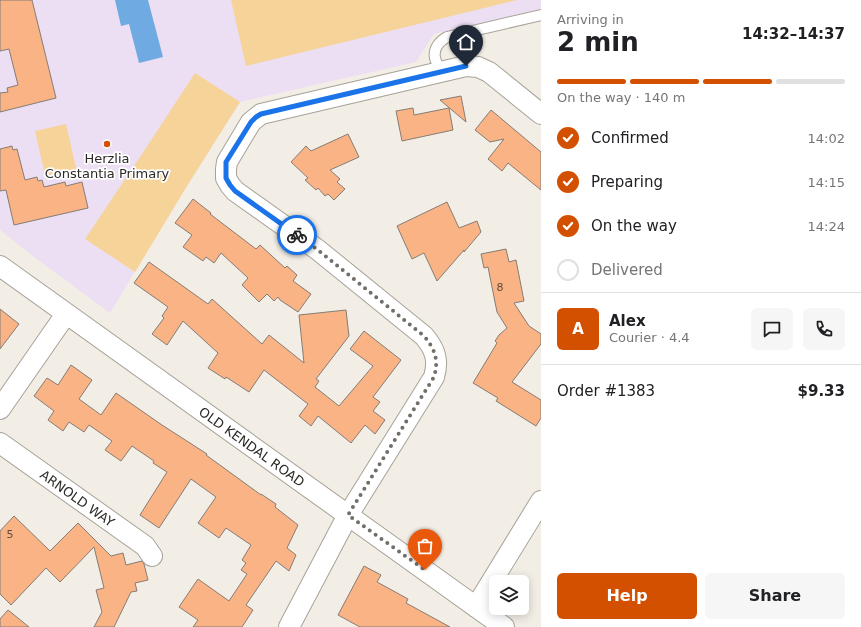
<!DOCTYPE html>
<meta charset="utf-8">
<style>
body{margin:0;font-family:"DejaVu Sans",sans-serif;background:#f6f6f6;color:#202124;height:100vh;display:flex;flex-direction:column;font-size:15px;white-space:nowrap}
*{box-sizing:border-box;margin:0}
p{font-size:13px;color:#757577}
.icon{flex:none;width:22px;height:22px;fill:none;stroke:currentColor;stroke-width:2;stroke-linecap:round;stroke-linejoin:round}
.map{position:relative;flex:1;overflow:hidden}
.sheet{display:flex;flex-direction:column;background:#fff;width:320px}
.sheet>*{flex:none}
.buttons{position:absolute;left:489px;top:575px;display:grid;gap:8px}
.buttons a{display:grid;place-items:center;width:40px;height:40px;border-radius:6px;background:#fff;box-shadow:0 2px 10px #0003;font-size:20px}
.pin{position:absolute;display:grid;place-items:center;width:34px;height:34px;color:#fff;margin:-41px -17px;border-radius:50% 50% 50% 0;rotate:-45deg;box-shadow:0 0 4px #0007}
.pin .icon{rotate:45deg}
.courier{position:absolute;display:grid;place-items:center;width:40px;height:40px;margin:-20px;border:3px solid #1a73e8;border-radius:50%;background:#fff;color:#222;box-shadow:0 1px 5px #0007}
.headline em{font-style:normal;font-weight:700}
.headline div{display:flex;flex-direction:column-reverse}
.headline{display:flex;align-items:center;justify-content:space-between;height:68px;padding:0 16px}
h1{font-size:26px;font-weight:700;line-height:30px}
.bar{display:grid;grid-template-columns:repeat(4,1fr);gap:6px 4px;align-content:center;height:48px;padding:0 16px}
.bar i{height:5px;border-radius:3px;background:#e0e0e0}
.bar .selected{background:#d35000}
.bar p{grid-column:span 4}
.line{display:flex;align-items:center;gap:10px;padding:0 16px;border-top:1px solid #e0e0e0}
.line div{flex:1}
.round{display:grid;place-items:center;flex:none;width:42px;height:42px;border-radius:6px;background:#f6f6f6}
ol{padding:0 16px;list-style:none}
li{display:flex;align-items:center;gap:12px;height:44px}
li p{margin-inline-start:auto}
li .icon{padding:4px;border-radius:50%;background:#d35000;color:#fff;stroke-width:4}
li:last-child{color:#757577}
li i{width:22px;height:22px;border:2px solid #e0e0e0;border-radius:50%}
.button{display:flex;gap:8px;margin-top:auto;padding:8px 16px}
.button a{flex:1;height:46px;border-radius:6px;background:#d35000;color:#fff;font-size:16px;font-weight:700;line-height:46px;text-align:center}
.button a+a{background:#f6f6f6;color:#202124}
main{display:flex;flex:1;min-height:0}
.map>svg:first-child{display:block}
.education{fill:#ecdff3}
.green{fill:#f6d398}
.water{fill:#70aae3}
.building{fill:#f9b384;stroke:#857c77}
.lines{fill:none;stroke-linecap:round;stroke-linejoin:round}
.service-casing{stroke:#a7a299;stroke-width:12}
.minor-casing{stroke:#a7a299;stroke-width:22}
.service{stroke:#fff;stroke-width:10}
.minor{stroke:#fff;stroke-width:20}
.done{stroke:#726f6a;stroke-width:4;stroke-dasharray:0 7.2}
.route{stroke:#1a73e8;stroke-width:5}
.poi-dot{fill:#d35000;stroke:#fff;stroke-width:1.5}
.labels{text-anchor:middle;dominant-baseline:central;stroke-width:3.5;stroke-linejoin:round;paint-order:stroke}
.number-label{font-size:11px;fill:#5f4c3e}
.poi-label{font-size:13px;fill:#2c2a27;stroke:#fff}
.street-label{font-size:13px;fill:#2c2a27;stroke:#fff}
</style>
<main>
<div class="map">
<svg width="541" height="627" viewBox="0 0 541 627">
<rect width="100%" height="100%" fill="#f3eee5"/>
<!-- education -->
<path class="education" d="M0 0H541V9L434 34 416 62 240 102 187 186 110 313 30 254 0 230Z"/>
<!-- green -->
<path class="green" d="M231 0H517L246 66Z
M195 73 240 102 187 186 135 272 85 239 144 151Z
M66 124 77 172 46 179 35 131Z"/>
<!-- water -->
<path class="water" d="M115 0H148L163 57 139 63 129 24 121 26Z"/>
<!-- building -->
<path class="building" d="M0 0H32L56 98 0 112V93L8 92 7 88 18 85 9 49 0 51Z
M461 96 466 122 440 100Z
M413 108 414 115 449 108 453 130 402 141 396 111Z
M491 110 541 152V190L508 163 502 171 488 159 504 139 490 142 475 130Z
M348 134 359 157 330 170 340 179 337 182 345 189 334 200 328 194 325 196 318 188 316 190 305 180 308 178 291 162 306 146 311 151Z
M12 146 13 150 17 149 25 180 37 177 38 181 42 180 44 187 65 182 66 186 82 182 88 208 14 225 6 190 0 191V149Z
M193 199 211 213 210 214 256 249 260 245 285 268 287 266 297 275 293 281 311 294 298 312 280 300 278 297 274 301 267 294 259 302 242 285 248 278 221 253 214 263 206 257 203 261 183 247 192 235 175 223Z
M447 202 459 228 477 221 481 232 464 252V250L437 281 424 253 412 259 397 226Z
M506 249 509 262 516 260 524 301 514 303 529 326 541 334V344L512 382 541 400V418L536 426 496 401 498 398 473 383 497 343 495 341 499 335 507 328 497 312 488 267 484 268 481 254Z
M149 262 208 304 212 299 262 344 269 335 304 363 299 315 346 310 349 336 316 379 319 381 315 387 339 406 373 366 350 349 364 331 401 360 373 397 380 402 373 411 385 420 375 434 365 425 351 443 318 416 311 426 299 416 308 404 264 370 249 392 226 377 225 379 208 368 218 353 183 321 167 345 152 334 164 318 162 316 168 307 134 283Z
M0 309 19 324 0 349Z
M71 365 92 380 79 399 101 415 116 393 162 425 207 454 206 455 235 476 261 495V494L276 504 275 507 298 525 287 548 296 555 289 571 276 561 246 605 253 610 242 627H193L198 620 179 607 198 579 229 601 247 574 241 570 246 563 242 560 251 545 226 528 219 538 198 523 216 497 191 479 159 528 140 515 167 472 153 463 154 461 132 446 121 461 105 450 112 441 89 425 84 432 69 422 63 431 48 420 54 411 34 396 47 378 58 385Z
M14 516 50 551 78 523 111 556 123 553 126 565 142 561 144 564 148 580 135 583 137 591 131 592 114 627H94L102 612 96 590 104 588 94 547 60 582 46 568 11 605 0 594V531Z
M364 566 381 575 377 582 408 599 406 603 450 627H360L338 615Z
M8 610 29 627H0V619Z"/>
<g class="lines">
<!-- service casing -->
<g class="service-casing">
<path id="service" d="M441 72C439 68 436 62 435 58 433 48 440 41 447 37L541 15"/>
</g>
<!-- minor casing -->
<g class="minor-casing">
<g id="minor">
<path id="s1" d="M0 266 504 627"/>
<path d="M0 409 66 314"/>
<path id="s2" d="M0 443 145 546 152 556"/>
<path d="M476 607 541 501"/>
<path d="M289 627 348 515 434 377C439 360 435 349 424 336L318 250 235 191 230 185 226 178V169L227 162 251 122 261 114 466 66 478 67 489 72 541 114"/>
</g>
</g>
<!-- service -->
<use href="#service" class="service"/>
<!-- minor -->
<use href="#minor" class="minor"/>
</g>
<g class="lines">
<!-- done -->
<path class="done" d="M297 235 318 250 424 336C435 349 439 360 434 377L348 515 425 570"/>
<!-- route -->
<path class="route" d="M297 235 235 191 230 185 226 178V162L251 122 256 117 261 114 466 66"/>
</g>
<!-- markers -->
<circle class="poi-dot" cx="107" cy="144" r="4"/>
<g class="labels">
<!-- number labels -->
<g class="number-label">
<text x="500" y="287">8</text>
<text x="10" y="534">5</text>
</g>
<!-- poi labels -->
<g class="poi-label">
<text x="107" y="158">Herzlia<tspan x="107" dy="15">Constantia Primary</tspan></text>
</g>
<!-- street labels -->
<g class="street-label">
<text stroke="none"><textPath href="#s1" startOffset="310">OLD KENDAL ROAD</textPath></text>
<text stroke="none"><textPath href="#s2" startOffset="95">ARNOLD WAY</textPath></text>
</g>
</g>
</svg>
<div class="buttons">
<a><svg class="icon" aria-label="layers" viewBox="0 0 24 24"><path d="M12 4l9 5-9 5-9-5zM3 14l9 5 9-5"/></svg></a>
</div>
<div class="pin" style="left:425px;top:570px;background:#ea580c"><svg class="icon" aria-label="bag" viewBox="0 0 24 24"><path d="M5 8h14l-1 12H6zM9 8a3 3 0 0 1 6 0"/></svg></div>
<div class="pin" style="left:466px;top:66px;background:#1f2937"><svg class="icon" aria-label="home" viewBox="0 0 24 24"><path d="M3 11l9-7 9 7M6 9v11h12V9"/></svg></div>
<div class="courier" style="left:297px;top:235px"><svg class="icon" aria-label="bike" viewBox="0 0 24 24"><circle cx="6" cy="16" r="4"/><circle cx="18" cy="16" r="4"/><path d="M6 16l4-8h5l3 8M10 8l3 8H6M13 5h3"/></svg></div>
</div>
<section class="sheet">
<div class="headline"><div><h1>2 min</h1><p>Arriving in</p></div><em>14:32–14:37</em></div>
<div class="bar"><i class="selected"></i><i class="selected"></i><i class="selected"></i><i></i><p>On the way · 140 m</p></div>
<ol>
<li><svg class="icon" aria-label="check" viewBox="0 0 24 24"><path d="M5 12l5 5 9-10"/></svg>Confirmed<p>14:02</p></li>
<li><svg class="icon" aria-label="check" viewBox="0 0 24 24"><path d="M5 12l5 5 9-10"/></svg>Preparing<p>14:15</p></li>
<li><svg class="icon" aria-label="check" viewBox="0 0 24 24"><path d="M5 12l5 5 9-10"/></svg>On the way<p>14:24</p></li>
<li><i></i>Delivered</li>
</ol>
<div class="line" style="height:72px"><b class="round" style="background:#d35000;color:#fff">A</b><div><b>Alex</b><p>Courier · 4.4</p></div><a class="round"><svg class="icon" aria-label="chat" viewBox="0 0 24 24"><path d="M4 5h16v11H9l-5 4z"/></svg></a><a class="round"><svg class="icon" aria-label="phone" viewBox="0 0 24 24"><path d="M5 4h4l2 5-3 2q2 4 5 5l2-3 5 2v4C11 20 4 13 5 4z"/></svg></a></div>
<div class="line" style="height:52px"><div>Order #1383</div><b>$9.33</b></div>
<div class="button"><a>Help</a><a>Share</a></div>
</section>
</main>
